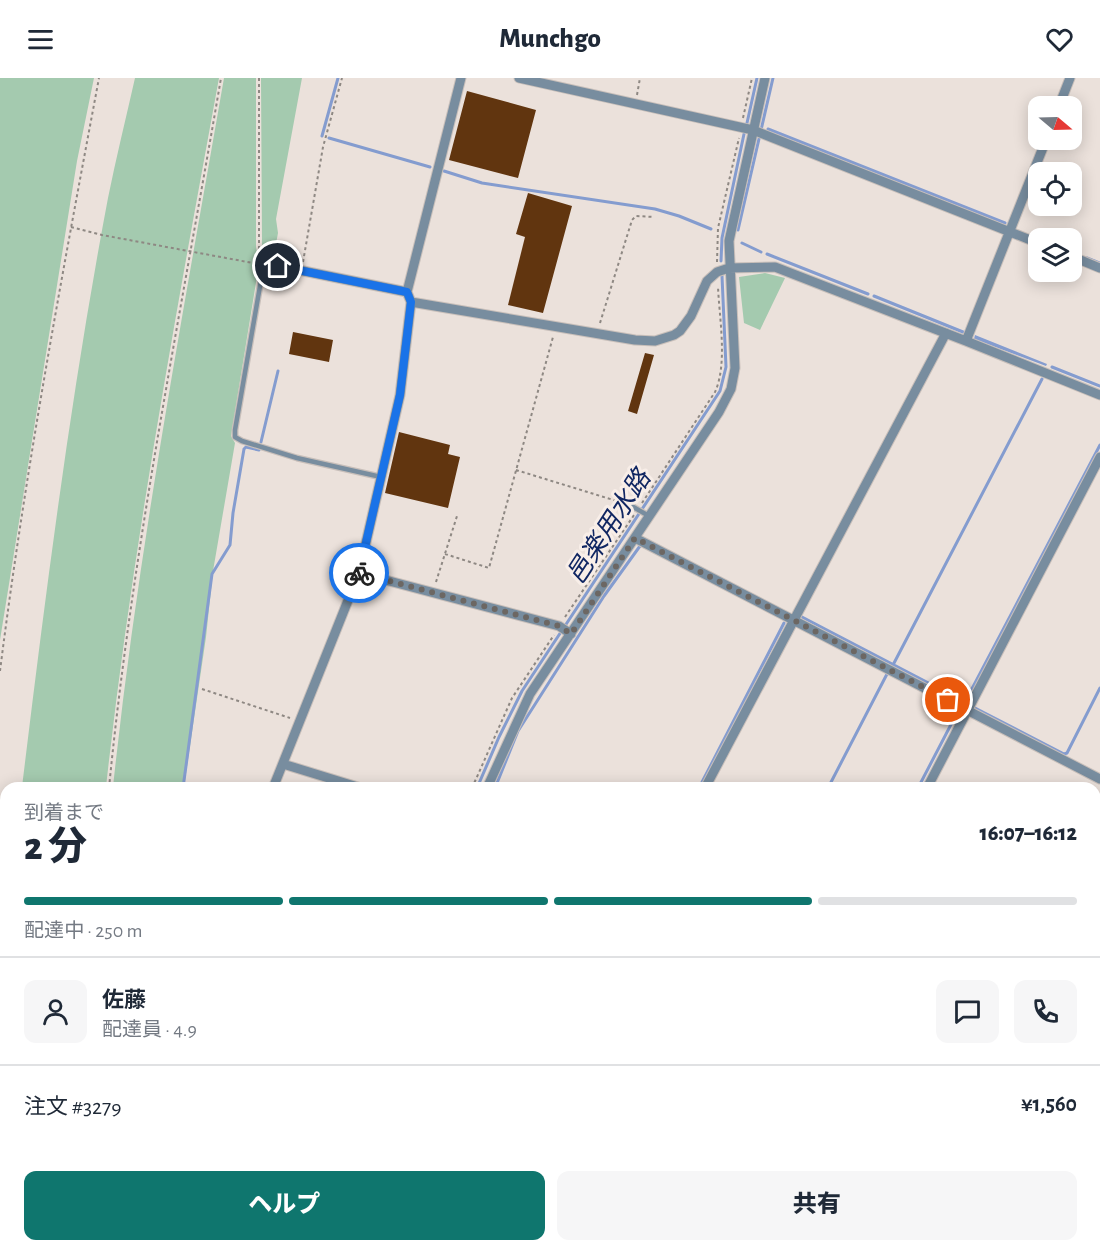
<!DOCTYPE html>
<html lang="ja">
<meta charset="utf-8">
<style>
body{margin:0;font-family:"Alegreya Sans","Noto Sans JP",sans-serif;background:#f6f6f7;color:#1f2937;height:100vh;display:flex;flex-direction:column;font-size:22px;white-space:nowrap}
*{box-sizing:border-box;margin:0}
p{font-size:20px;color:#747a83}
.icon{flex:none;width:33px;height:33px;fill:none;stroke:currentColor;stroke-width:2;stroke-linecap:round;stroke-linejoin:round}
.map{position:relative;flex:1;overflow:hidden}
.details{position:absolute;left:0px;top:704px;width:1101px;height:470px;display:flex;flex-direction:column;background:#fff;border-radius:18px 18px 0 0;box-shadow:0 3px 15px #0003}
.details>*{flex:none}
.needle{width:39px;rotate:109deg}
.tools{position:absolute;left:1028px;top:18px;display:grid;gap:12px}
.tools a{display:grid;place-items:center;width:54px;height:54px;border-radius:12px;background:#fff;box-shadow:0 3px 15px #0003;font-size:30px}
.pin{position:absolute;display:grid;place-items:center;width:51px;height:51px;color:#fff;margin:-26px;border:3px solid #fff;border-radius:50%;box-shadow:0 2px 6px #0007}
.courier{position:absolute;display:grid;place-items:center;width:60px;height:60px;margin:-30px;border:4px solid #1a73e8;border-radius:50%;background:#fff;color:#222;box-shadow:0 2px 8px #0007}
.overview em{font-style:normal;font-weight:800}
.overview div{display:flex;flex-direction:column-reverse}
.overview{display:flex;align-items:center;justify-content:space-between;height:102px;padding:0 24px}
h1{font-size:39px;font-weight:800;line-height:45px}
.bar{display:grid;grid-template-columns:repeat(4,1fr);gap:9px 6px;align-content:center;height:72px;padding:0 24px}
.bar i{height:8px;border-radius:4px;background:#e0e1e3}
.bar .on{background:#0f766e}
.bar p{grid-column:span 4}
.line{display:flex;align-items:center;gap:15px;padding:0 24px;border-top:2px solid #e0e1e3}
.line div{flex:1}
.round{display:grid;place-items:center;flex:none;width:63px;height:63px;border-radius:12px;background:#f6f6f7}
.primary-button{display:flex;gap:12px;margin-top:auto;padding:12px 24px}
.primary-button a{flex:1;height:69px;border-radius:12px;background:#0f766e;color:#fff;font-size:24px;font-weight:800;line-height:69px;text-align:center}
.primary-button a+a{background:#f6f6f7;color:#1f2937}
header{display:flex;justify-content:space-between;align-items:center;height:78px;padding:0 24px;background:#fff;font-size:27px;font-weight:800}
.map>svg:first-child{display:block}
.green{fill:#a4caaf}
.water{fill:#849ccf}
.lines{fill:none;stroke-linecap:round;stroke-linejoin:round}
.stream{stroke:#849ccf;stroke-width:3}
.building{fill:#61350f}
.service-casing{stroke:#c8bfba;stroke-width:7}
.minor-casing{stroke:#c8bfba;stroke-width:11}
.secondary-casing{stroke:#c8bfba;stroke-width:14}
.path{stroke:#8e8883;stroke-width:2;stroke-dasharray:3 3;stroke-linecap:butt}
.service{stroke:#788d9f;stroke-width:4.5}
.minor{stroke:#788d9f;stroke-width:9}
.secondary{stroke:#44637d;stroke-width:12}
.done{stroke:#6c6763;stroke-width:6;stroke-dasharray:0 10.8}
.route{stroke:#1a73e8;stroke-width:8}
.labels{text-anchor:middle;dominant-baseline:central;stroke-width:6;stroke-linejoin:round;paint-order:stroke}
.water-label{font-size:26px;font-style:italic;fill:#102662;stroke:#f8eee8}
</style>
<header><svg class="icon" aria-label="menu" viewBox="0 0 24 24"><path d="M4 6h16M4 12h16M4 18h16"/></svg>Munchgo<svg class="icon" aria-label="heart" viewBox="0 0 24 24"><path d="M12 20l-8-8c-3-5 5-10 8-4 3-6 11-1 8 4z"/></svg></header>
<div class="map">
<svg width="1100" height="1172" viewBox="0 0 1100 1172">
<rect width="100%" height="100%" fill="#ebe1db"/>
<!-- green -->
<path class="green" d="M0 0H94L77 83 0 562Z
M135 0H219C176 235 132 472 106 709H22C46 512 71 315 108 120 116 80 126 40 135 0Z
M224 0H256V169L259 186 231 358 235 365 213 493 206 559 184 709H113C138 472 183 236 224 0Z
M261 0H302L276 141 278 155 273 182 266 181 262 169Z
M765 195 785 200 760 252 744 245 739 199Z
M6 871V1167H49L47 1172H0V936Z
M1095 1133H1100V1172H1038L1044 1167H1095Z
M104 1167H165V1172H106Z
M644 1167H714L711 1172H641Z"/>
<!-- water -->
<path class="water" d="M975 257 1047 286 1046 288 974 261Z"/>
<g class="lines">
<!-- stream -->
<path class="stream" d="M747 45 757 0
M768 51 1005 145
M322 58 338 0
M329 60 430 89
M444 93 482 105 655 131 679 138 711 151
M738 152 773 0
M742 165 761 174
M767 176 868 216
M1087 180 1100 185
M721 183 722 160 744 56
M874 218 963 254
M1052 289 1100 308
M261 364 278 293
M802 539 965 624 1100 367
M893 587 1042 301
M975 630 1064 676 1067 675 1100 610
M183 710 212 496 230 467 233 435 244 371 246 369 259 372
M477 710 499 659 522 613 720 313 726 289 722 198
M495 710 518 653 604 518 640 468
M699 710 784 545
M828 710 887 596
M918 710 957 635
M1095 1082 1100 1088
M982 1167 986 1172
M754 1171 756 1167
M165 1172V1167
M208 1172V1167
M222 1172V1167
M293 1172 295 1167
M390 1172 393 1167
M514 1172 516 1167
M628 1172 631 1167
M861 1172 863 1167"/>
</g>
<!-- building -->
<path class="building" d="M467 13 536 32 518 100 449 82Z
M528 115 572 128 543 235 508 227 525 159 516 156Z
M293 254 333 262 329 284 289 276Z
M645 275 654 277 637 336 628 333Z
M399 354 450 367 448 376 460 379 448 430 385 415Z"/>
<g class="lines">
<!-- service casing -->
<g class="service-casing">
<path id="service" d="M264 185 235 352V359L242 363 297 380 381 399
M628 426 649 438
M100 1167 101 1172
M53 1172 54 1167"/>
</g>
<!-- minor casing -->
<g class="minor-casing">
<path id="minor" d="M519 0 753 52 1038 165
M1059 28 1070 0
M1071 178 1100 190
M264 185 407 214
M411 224 635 262 655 263 674 257 680 253 691 238 707 203 717 194 729 190 775 189 966 263 1100 317
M966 263 1046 62
M635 460 1100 701
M359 495 559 548 571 556
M283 686 361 710
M273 710 359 495 400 317 411 224 407 214 461 0
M487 710 530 616 719 334 731 311 735 290 729 163 765 0
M705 710 946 255
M927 710 1100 379
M1095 851 1100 841
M732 1167 741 1172
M216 1172 217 1167
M396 1172 398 1167
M638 1172 640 1167
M762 1172 764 1167"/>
</g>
<!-- secondary casing -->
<g class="secondary-casing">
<path id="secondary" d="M1095 1049 1100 1044
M960 1172 966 1167"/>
</g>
<!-- path -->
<path class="path" d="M259 0V170L261 177
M637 17 640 0
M743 40 752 0
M71 149 102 157 253 185
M303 184 323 69 342 0
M717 184 718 150 739 60
M600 245 632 142 636 138 654 139
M516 392 620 424
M642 425 715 314C728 285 719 239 718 208
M445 476 489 490 553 259
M436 504 457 438
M565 539 634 437
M0 593C25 394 62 197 99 0
M202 611 290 640
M109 710C132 473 181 235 221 0
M472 710 512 620 554 557
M81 1172V1167
M204 1172 205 1167"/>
<!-- service -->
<use href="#service" class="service"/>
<!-- minor -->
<use href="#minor" class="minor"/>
<!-- secondary -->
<use href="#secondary" class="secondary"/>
</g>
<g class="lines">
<!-- done -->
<path class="done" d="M359 495 559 548 571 556 635 460 948 622"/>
<!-- route -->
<path class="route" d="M278 188 407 214 411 224 400 317 359 495"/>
</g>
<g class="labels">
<!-- water labels -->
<g class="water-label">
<text transform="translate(609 449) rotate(-57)">邑楽用水路</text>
</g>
</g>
</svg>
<div class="tools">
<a><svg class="needle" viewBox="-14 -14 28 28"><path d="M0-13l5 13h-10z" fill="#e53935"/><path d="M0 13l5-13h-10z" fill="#747a83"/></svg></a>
<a><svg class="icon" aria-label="locate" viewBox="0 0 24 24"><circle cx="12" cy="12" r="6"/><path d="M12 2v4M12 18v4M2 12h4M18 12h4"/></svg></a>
<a><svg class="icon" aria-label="layers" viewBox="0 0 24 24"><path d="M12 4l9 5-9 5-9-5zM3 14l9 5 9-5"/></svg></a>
</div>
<div class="pin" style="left:948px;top:622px;background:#ea580c"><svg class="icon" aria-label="bag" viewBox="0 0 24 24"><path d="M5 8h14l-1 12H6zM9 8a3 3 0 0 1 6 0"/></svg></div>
<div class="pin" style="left:278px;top:188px;background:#1f2937"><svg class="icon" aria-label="home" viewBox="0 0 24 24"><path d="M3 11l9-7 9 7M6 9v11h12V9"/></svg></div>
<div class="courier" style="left:359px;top:495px"><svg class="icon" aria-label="bike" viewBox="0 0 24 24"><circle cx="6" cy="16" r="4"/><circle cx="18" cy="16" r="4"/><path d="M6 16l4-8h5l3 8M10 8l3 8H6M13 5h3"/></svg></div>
<section class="details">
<div class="overview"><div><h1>2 分</h1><p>到着まで</p></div><em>16:07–16:12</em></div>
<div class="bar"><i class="on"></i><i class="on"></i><i class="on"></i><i></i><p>配達中 · 250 m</p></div>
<div class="line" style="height:108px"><a class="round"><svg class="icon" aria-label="person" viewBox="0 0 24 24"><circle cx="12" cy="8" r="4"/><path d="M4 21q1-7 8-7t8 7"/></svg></a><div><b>佐藤</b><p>配達員 · 4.9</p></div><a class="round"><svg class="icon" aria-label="chat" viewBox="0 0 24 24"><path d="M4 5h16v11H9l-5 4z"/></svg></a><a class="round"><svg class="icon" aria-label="phone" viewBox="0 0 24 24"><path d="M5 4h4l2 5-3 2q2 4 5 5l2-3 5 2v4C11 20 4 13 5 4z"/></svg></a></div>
<div class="line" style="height:78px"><div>注文 #3279</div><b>¥1,560</b></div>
<div class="primary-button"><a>ヘルプ</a><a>共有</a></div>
</section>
</div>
